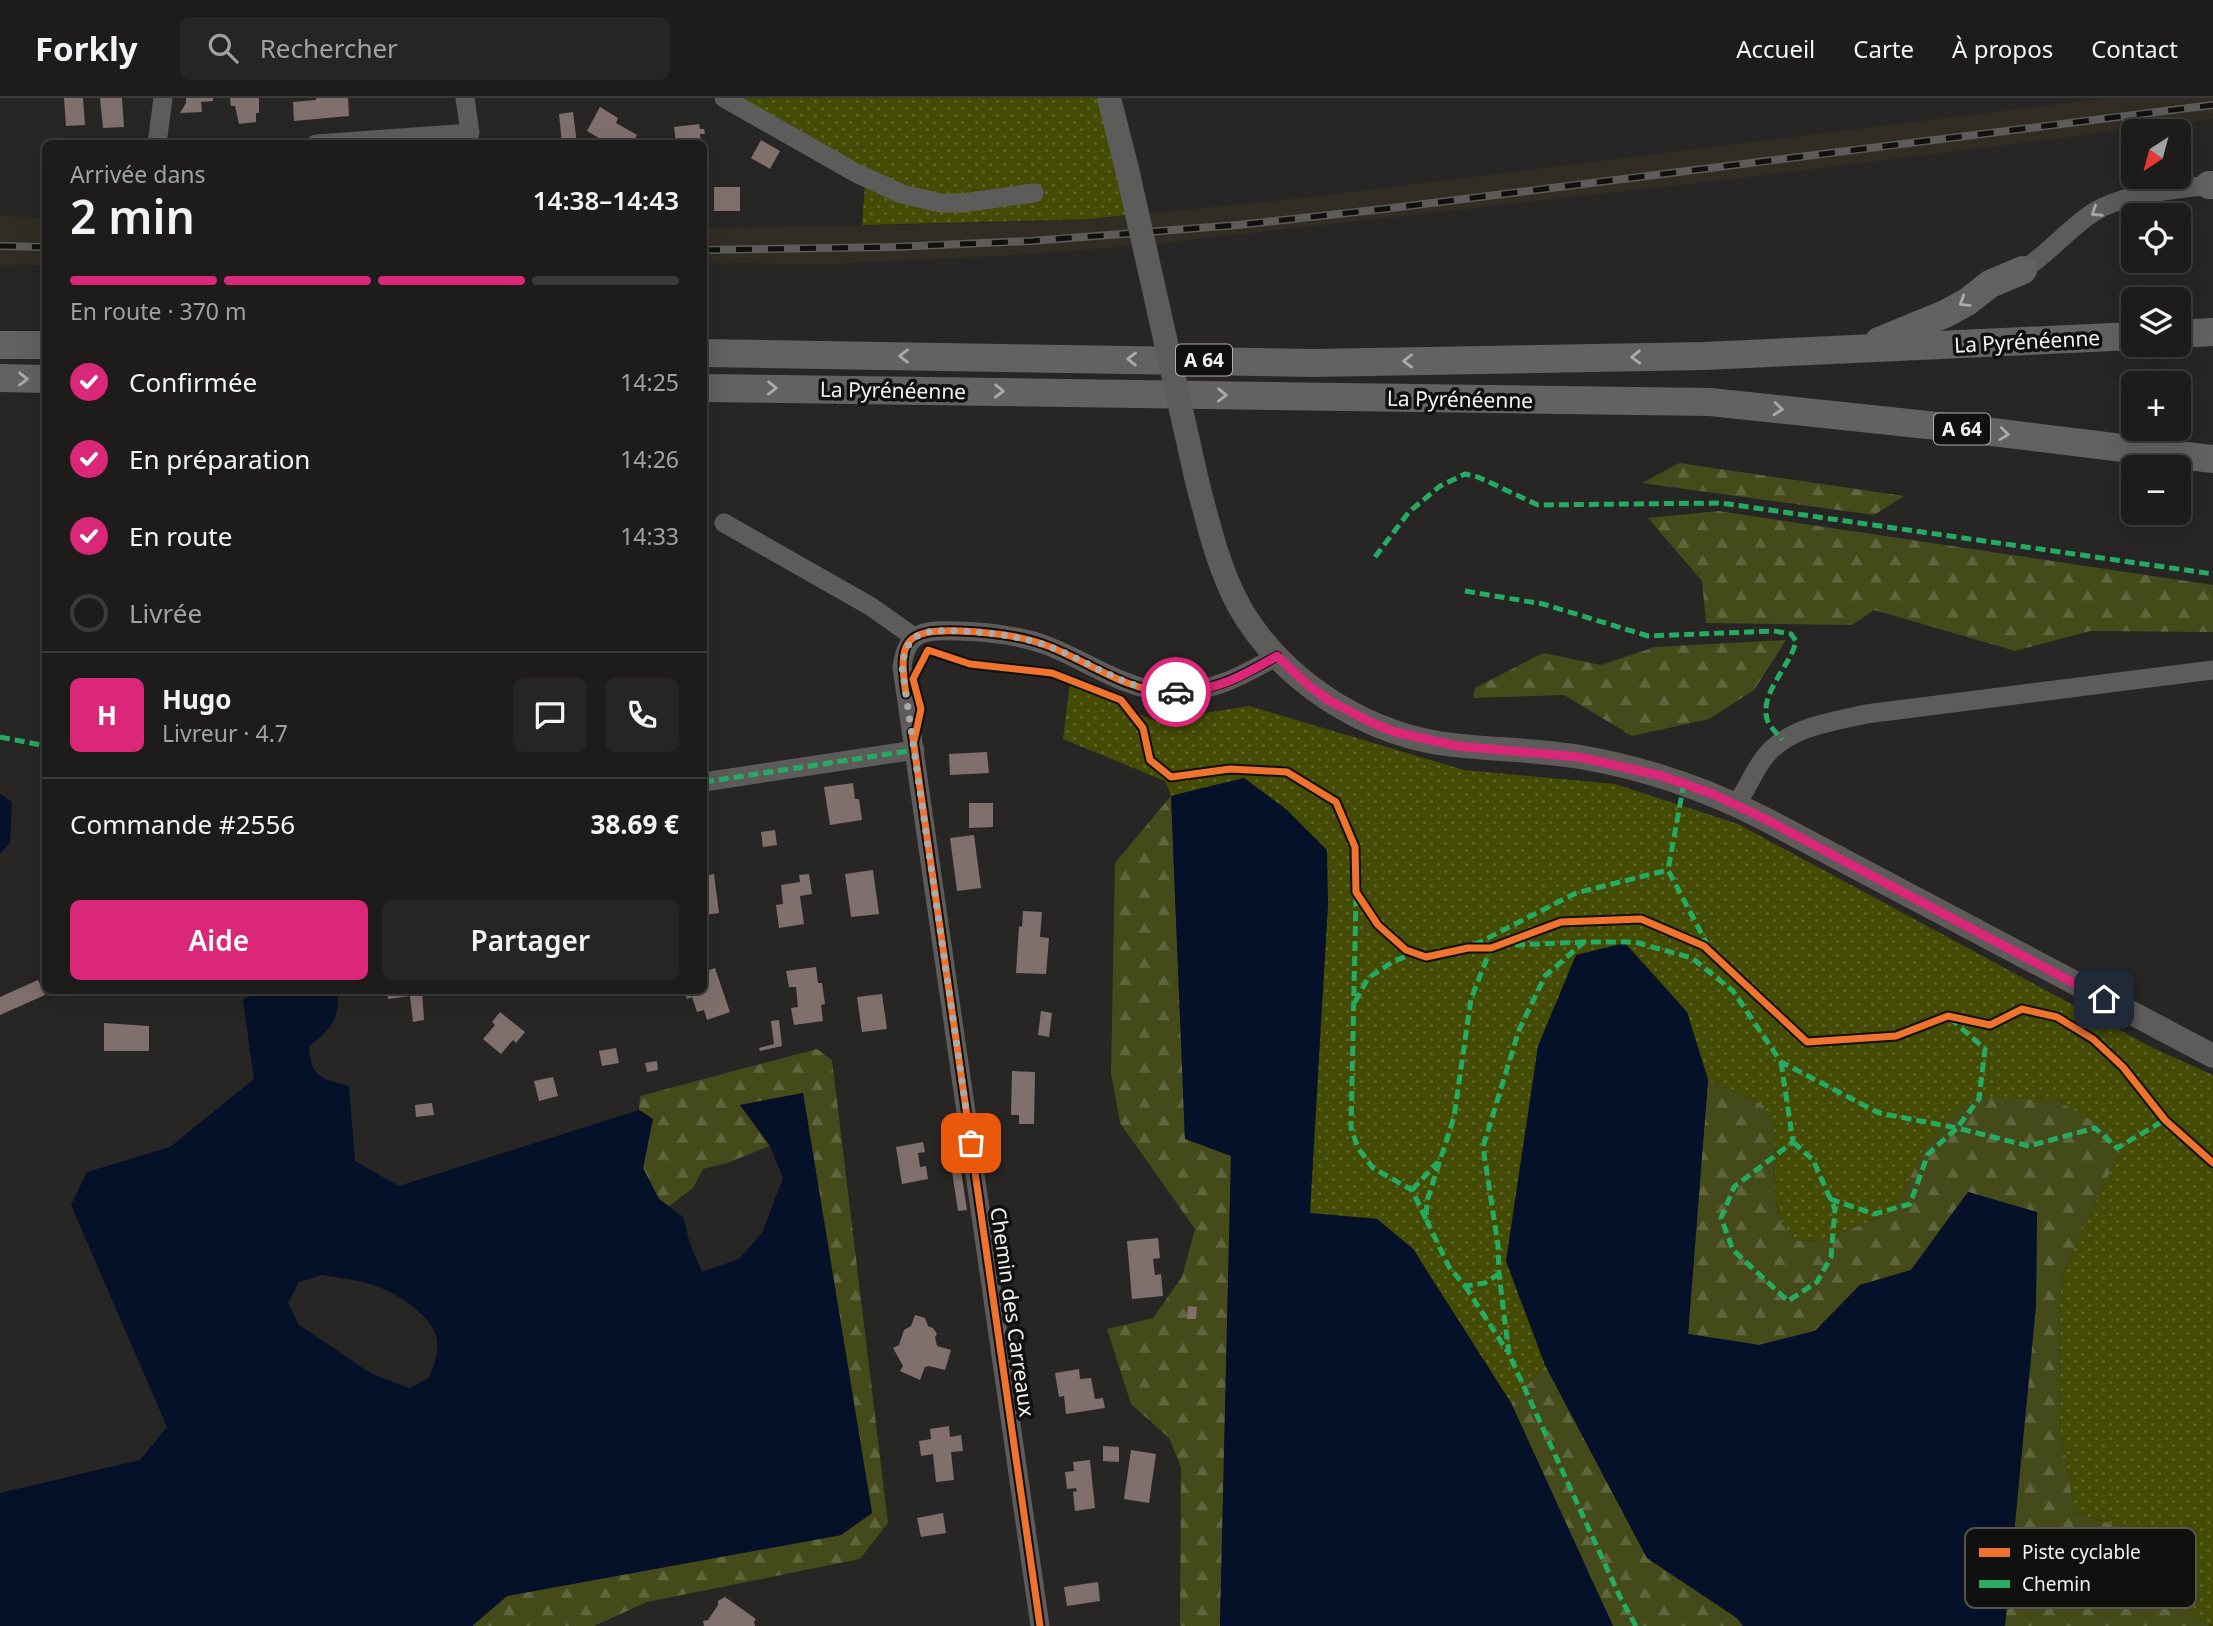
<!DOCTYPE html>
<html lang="fr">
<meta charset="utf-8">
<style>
body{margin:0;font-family:"Noto Sans",sans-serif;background:#252524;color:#f1f3f6;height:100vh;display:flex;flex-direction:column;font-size:26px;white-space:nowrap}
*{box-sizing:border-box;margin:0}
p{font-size:23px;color:#a0a1a3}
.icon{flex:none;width:38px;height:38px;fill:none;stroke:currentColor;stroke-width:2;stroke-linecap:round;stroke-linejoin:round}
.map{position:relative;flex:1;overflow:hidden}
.side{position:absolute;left:42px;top:42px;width:665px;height:854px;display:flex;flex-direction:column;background:#1d1c1b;border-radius:10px;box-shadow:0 7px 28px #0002,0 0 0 2px #3b3a3a}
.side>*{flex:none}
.needle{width:46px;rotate:216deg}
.fabs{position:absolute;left:2121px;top:21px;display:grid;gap:14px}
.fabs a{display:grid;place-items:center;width:70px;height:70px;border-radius:10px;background:#1d1c1b;box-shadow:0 7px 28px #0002,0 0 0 2px #3b3a3a;font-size:35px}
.pin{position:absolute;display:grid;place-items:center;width:60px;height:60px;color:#fff;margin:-30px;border-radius:14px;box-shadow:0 4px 10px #0006}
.courier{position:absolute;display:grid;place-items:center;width:70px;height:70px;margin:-35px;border:5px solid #db2777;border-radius:50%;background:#fff;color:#222;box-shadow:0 2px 9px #0007}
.summary em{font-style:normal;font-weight:600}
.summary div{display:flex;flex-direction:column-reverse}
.summary{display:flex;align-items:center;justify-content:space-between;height:119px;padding:0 28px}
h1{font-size:46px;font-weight:600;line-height:52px}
.bar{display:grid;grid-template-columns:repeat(4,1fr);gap:10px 7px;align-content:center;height:84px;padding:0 28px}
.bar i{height:9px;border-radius:5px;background:#3b3a3a}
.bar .selected{background:#db2777}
.bar p{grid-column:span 4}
.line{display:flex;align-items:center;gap:18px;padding:0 28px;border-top:2px solid #3b3a3a}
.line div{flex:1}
.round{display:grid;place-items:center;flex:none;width:74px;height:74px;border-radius:10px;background:#252524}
ol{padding:0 28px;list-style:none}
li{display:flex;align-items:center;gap:21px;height:77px}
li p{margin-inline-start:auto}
li .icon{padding:7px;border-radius:50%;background:#db2777;color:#fff;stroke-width:4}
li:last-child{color:#a0a1a3}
li i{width:38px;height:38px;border:4px solid #3b3a3a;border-radius:50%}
.button{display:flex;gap:14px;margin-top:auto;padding:14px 28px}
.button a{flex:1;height:80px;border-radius:10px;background:#db2777;color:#fff;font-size:28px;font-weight:600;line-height:80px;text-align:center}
.button a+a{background:#252524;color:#f1f3f6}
header{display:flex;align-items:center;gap:42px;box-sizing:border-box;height:98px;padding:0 35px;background:#1d1c1b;border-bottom:2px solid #3b3a3a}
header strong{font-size:33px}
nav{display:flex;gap:38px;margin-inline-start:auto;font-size:24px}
.search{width:490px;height:63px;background:#252524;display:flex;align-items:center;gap:18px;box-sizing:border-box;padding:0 24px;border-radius:10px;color:#a0a1a3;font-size:26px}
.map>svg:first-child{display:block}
.built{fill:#312d24}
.grass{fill:url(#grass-dots)}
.forest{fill:url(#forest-firs)}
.water{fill:#041128;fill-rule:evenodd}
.building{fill:#80706d}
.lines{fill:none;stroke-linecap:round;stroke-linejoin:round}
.minor{stroke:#5d5c5b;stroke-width:19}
.major{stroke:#5d5c5b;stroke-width:24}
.highway{stroke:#636261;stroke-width:28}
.rail-casing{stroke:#5d5c5b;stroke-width:8}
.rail{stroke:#10100e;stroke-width:5;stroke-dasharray:16;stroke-linecap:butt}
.major-bridge{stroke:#5d5c5b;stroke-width:24}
.quiet{stroke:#26ab63;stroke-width:5;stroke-dasharray:10 5;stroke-linecap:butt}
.cycleway-casing{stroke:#10100e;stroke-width:11}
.cycleway{stroke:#ef722f;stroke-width:7}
.oneway{stroke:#a8a6a4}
.oneway2{stroke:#aaaaa8}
.done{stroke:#abaaa7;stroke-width:7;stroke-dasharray:0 12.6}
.route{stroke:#db2777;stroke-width:9}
.labels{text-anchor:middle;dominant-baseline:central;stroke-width:7;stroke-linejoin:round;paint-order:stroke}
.shield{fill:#10100e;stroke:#aeaeab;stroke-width:2}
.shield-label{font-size:19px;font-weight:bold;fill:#f2f1ee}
.street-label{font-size:21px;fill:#f2f1ee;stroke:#10100e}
.key{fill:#10100e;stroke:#545451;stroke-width:2}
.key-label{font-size:19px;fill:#f2f1ee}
</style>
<header>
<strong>Forkly</strong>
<div class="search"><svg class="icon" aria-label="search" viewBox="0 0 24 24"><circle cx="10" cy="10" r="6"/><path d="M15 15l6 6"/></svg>Rechercher</div>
<nav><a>Accueil</a><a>Carte</a><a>À propos</a><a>Contact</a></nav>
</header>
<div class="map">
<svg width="2213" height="1528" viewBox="0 0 2213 1528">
<defs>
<pattern id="grass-dots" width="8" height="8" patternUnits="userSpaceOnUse" patternTransform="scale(1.75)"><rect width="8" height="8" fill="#444b05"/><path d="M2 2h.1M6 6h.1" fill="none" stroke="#5f652a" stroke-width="1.8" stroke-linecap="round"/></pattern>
<pattern id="forest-firs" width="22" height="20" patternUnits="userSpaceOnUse" patternTransform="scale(1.75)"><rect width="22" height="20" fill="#444a1a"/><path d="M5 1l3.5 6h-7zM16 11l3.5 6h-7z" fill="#5f653c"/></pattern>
</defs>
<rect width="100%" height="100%" fill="#272624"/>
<!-- built -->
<path class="built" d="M2107 0H2213V21L1707 84 1164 145 1020 157 835 166 704 165V130L948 126 1089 121 1294 101Z
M0 118 45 120V167H0Z"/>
<!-- grass -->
<path class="grass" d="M738 0H1098L1126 117 1089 121 862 127 866 73Z
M1070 585 1155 623 1249 608 1464 672 1615 686 1738 726 2153 950 2213 977V1528C2173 1516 2161 1470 2145 1436L2075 1415 2059 1325 2060 1198 2064 1172 2118 1057 1926 1047 1893 1114 1824 1142 1797 1143 1781 1124 1775 1100 1774 1028 1763 1007 1708 982 1687 914 1506 1162 1545 1267 1511 1305 1413 1151 1377 1121 1309 1115 1328 805 1244 680 1171 698 1165 683 1063 641Z"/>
<!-- forest -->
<path class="forest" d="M1679 365 1904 398 1874 417 1642 385Z
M1718 413 2213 487V534L2090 533 2015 553 1874 512 1852 527 1706 525 1702 483 1648 420Z
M1786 542 1754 592 1709 621 1632 638 1564 597 1473 600 1475 590 1543 555 1601 567 1655 549Z
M1171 698 1185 1040 1231 1058 1220 1528H1180L1181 1369 1169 1340 1131 1306 1107 1231 1153 1220 1182 1179 1195 1131 1120 1025 1111 975 1115 765Z
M817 951 832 962 888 1425 860 1461 647 1504 594 1528H472L507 1498 841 1437 872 1415 803 995 740 1007 770 1048 727 1065 703 1071 693 1090 669 1108 659 1101 643 1070 652 1021 639 1012 640 998Z
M1708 982 1763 1007 1774 1028 1775 1101 1781 1124 1797 1143 1824 1142 1893 1114 1926 1047 1959 1010 1983 999 2058 1003 2109 1033 2118 1057 2064 1172 2060 1198 2059 1325 2075 1415 2145 1436C2163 1475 2170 1508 2211 1528H2005L2036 1207 2037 1114 1968 1094 1911 1172 1860 1187 1815 1233 1759 1247 1688 1236Z
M1545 1267 1647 1460 1737 1520 1743 1528H1613L1511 1305Z"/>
<!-- water -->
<path class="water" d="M1244 680 1286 711 1327 752 1328 805 1310 1115 1377 1121 1413 1151 1511 1305 1613 1528H1220L1231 1058 1185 1041 1171 698Z
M0 696 12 704 10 745 0 756Z
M1625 845 1687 914 1708 982 1688 1236 1759 1247 1815 1233 1860 1187 1911 1172 1968 1094 2037 1114 2036 1207 2005 1528H1743L1737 1520 1647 1460 1545 1267 1506 1163 1538 948 1576 857Z
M256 893H337C341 921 330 932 309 948 311 981 321 980 349 988L355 1063 399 1088 639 1012 653 1021 643 1070 659 1101 683 1119 690 1146 702 1174 739 1161 762 1135 783 1080 770 1048 740 1007 803 995 872 1415 841 1437 507 1498 472 1528H0V1395L140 1362 167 1329 71 1107 87 1074 170 1049 254 981 243 902ZM322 1177C338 1180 355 1181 370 1186 393 1193 430 1215 436 1238 440 1252 434 1268 429 1280L409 1290 372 1276 299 1227 288 1205 299 1184Z"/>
<!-- building -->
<path class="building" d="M64 0H83L85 27 66 28Z
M100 0H122L124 29 103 30Z
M186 0H213V3L201 4 202 14 180 15 186 5Z
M230 0H259V15H256V24L239 26 235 8H231Z
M316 0H348L349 18 294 23 293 4 316 2Z
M600 9 618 20 616 25 637 37 632 46H609L587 33Z
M573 14 577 46H562L559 16Z
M699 26 700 31H704L705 36H700L701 46H676L674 29Z
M761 42 780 53 770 71 751 60Z
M714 89H740V113H714Z
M987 654 989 675 950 677 949 656Z
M853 685 855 701H859L862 722 830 727 824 689Z
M969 705H993V729L969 730Z
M775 732 777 747 763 749 761 734Z
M974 737 981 790 957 793 950 740Z
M873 772 879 816 851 819 845 776Z
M714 776 719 815 705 817 704 778Z
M809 776 812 796 800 798 804 826 779 830 776 807 783 806 781 787 800 784 799 777Z
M1023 813 1042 814 1040 839 1049 840 1046 876 1016 875 1019 828 1022 829Z
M816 869 818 885H822L825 906 821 907 823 923 794 927 791 910 798 909 796 889H789L786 873Z
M715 870 730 914 707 922 704 912 697 914 692 899 687 901 684 892H704V874Z
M38 882 45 897 0 917V899Z
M387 892H422L424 922 413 924 410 898 388 901Z
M882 896 887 931 862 934 857 899Z
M1041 913 1052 915 1049 939 1038 937Z
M500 914 525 934 516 945 513 942 501 956 483 941 495 927 492 924Z
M779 922 782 948 760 953 759 950 774 946 771 923Z
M104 925 149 928V953H104Z
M616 950 619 965 602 968 599 953Z
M657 963 658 972 647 974 645 965Z
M1012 973 1035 974 1034 1026H1019V1017H1011Z
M553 979 558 998 539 1003 534 983Z
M432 1005 434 1017 416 1019 415 1007Z
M955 1023 959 1045 945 1048 942 1025Z
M923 1044 925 1054 918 1055 920 1069 926 1068 928 1081 902 1086 896 1049Z
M960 1066 967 1112 958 1113 951 1067Z
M1158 1140 1160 1160 1153 1161 1155 1177 1161 1176 1163 1198 1132 1201 1127 1143Z
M1188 1208 1197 1209 1196 1221H1187Z
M915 1217 925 1220 928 1228 933 1230 937 1236 935 1239 937 1248 951 1252 945 1272 929 1268 925 1269 920 1282 900 1273 903 1268 893 1250 899 1247 904 1232 911 1228Z
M1079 1271 1080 1281 1091 1280 1095 1301 1103 1300 1105 1310 1066 1316 1064 1298 1059 1299 1055 1275Z
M949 1328 950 1339 961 1337 963 1353 951 1354 954 1382 936 1384 933 1356 921 1358 919 1343 931 1341 930 1331Z
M1103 1348 1119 1349V1364L1103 1363Z
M1131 1352 1156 1356 1149 1405 1124 1401Z
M1090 1362 1095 1410 1075 1413 1073 1394 1077 1393 1076 1390 1067 1391 1065 1374 1074 1373 1073 1364Z
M943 1415 946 1435 921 1439 917 1420Z
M1098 1484 1100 1503 1067 1508 1064 1489Z
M725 1499 756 1521 754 1524 755 1528H704L703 1523 708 1522 718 1507V1503Z"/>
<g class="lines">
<!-- minor -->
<path class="minor" d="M724 0 856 75 902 96 940 105H963L1034 95
M157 46 163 0
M316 46 470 35 465 0
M2023 172C2049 155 2069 130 2094 114 2124 95 2175 92 2209 87
M724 425 870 508 914 539
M704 684 915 652
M1736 706C1747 692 1753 674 1764 660 1787 629 1831 624 1866 616L2213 572
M1040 1528 902 569C907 531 926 532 959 533 989 534 1020 537 1048 548 1087 563 1126 592 1168 594 1209 596 1242 578 1277 558"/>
<!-- major -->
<path class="major" d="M1109 0 1127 71
M1197 383C1208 425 1218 469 1239 508 1279 579 1357 631 1438 645 1485 652 1533 651 1580 659 1645 670 1706 691 1765 721L2213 958"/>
<!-- highway -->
<path class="highway" d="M2209 87H2213
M2179 236 2213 234
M1879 243 1945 216 1967 204 1990 186 2023 172
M0 247H46
M704 255 1312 265 1704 258 2133 238
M0 280 46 281
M704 290 1710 304 1984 333 2213 361"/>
<!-- rail casing -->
<g class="rail-casing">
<path id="rail" d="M0 148 46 149
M704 152 893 149 1031 143 1238 127 1384 111 2213 7"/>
</g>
<!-- rail -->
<use href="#rail" class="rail"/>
<!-- major-bridge -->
<path class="major-bridge" d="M1127 71 1197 383"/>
<!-- quiet -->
<path class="quiet" d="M1375 459 1409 414 1440 388 1465 376 1478 379 1538 407 1721 405 2213 476
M1465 493 1543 506 1648 538 1774 533 1791 536 1796 543C1791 568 1757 597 1768 624 1771 630 1778 636 1782 642
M0 639 46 648
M704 684 915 652
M1684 685 1668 772 1708 848
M1356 798 1351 1030 1358 1050 1373 1070 1412 1092 1426 1121
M1474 847 1576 795 1668 772
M1515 847 1584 844
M1495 850H1491L1471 901 1454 1019 1427 1103 1426 1121 1449 1169 1465 1188 1485 1185 1499 1176
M1355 904 1368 880 1394 863 1415 855
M1781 964 1793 1044 1734 1089 1721 1120 1733 1152 1788 1203 1817 1184 1831 1159 1835 1111 1813 1062 1793 1044
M1412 1092 1438 1064
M1830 1101 1874 1116 1910 1106 1928 1056 1957 1030 2029 1048 2095 1030 2117 1050 2165 1022
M1465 1188 1507 1253
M1636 1528 1620 1499 1509 1256 1499 1176 1498 1147 1483 1049 1519 932 1545 878 1584 844H1635L1692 860 1733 893 1781 964 1879 1015 1957 1030 1979 1001 1985 951 1951 921"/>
<!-- cycleway casing -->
<g class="cycleway-casing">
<path id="cycleway" d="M906 596C898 544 904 531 959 533 989 534 1020 537 1048 548 1087 563 1125 592 1167 594 1209 596 1242 578 1277 558
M912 634 1040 1528
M914 643 921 611 913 581 928 552 970 566 1052 575 1121 602 1143 630 1150 662 1171 679 1230 671 1287 674 1336 704 1355 749 1356 794 1378 827 1406 852 1426 859 1468 850H1491L1561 824 1641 821 1704 848 1807 944 1896 938 1948 918 1990 927 2022 911 2057 919 2093 941 2123 969 2165 1022 2213 1065"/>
</g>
<!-- cycleway -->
<use href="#cycleway" class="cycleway"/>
</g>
<!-- one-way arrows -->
<defs><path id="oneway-chevron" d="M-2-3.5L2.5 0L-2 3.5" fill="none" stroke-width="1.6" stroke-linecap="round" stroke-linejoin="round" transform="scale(1.75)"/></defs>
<use class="oneway" href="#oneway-chevron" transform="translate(2096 114) rotate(147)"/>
<g class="oneway2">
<use href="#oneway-chevron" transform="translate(1964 204) rotate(148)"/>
<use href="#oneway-chevron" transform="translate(904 258) rotate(-179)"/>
<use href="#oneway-chevron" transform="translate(1636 259) rotate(179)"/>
<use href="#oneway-chevron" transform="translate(1132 261) rotate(-179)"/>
<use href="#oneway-chevron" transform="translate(1408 263) rotate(179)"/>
<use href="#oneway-chevron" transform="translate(23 281) rotate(1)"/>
<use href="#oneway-chevron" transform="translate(772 290) rotate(1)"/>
<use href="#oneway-chevron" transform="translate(999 293) rotate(1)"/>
<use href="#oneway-chevron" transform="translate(1222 297) rotate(1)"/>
<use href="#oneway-chevron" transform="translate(1778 311) rotate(6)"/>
<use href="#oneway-chevron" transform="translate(2004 336) rotate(7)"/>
</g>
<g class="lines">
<!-- done -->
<path class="done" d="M971 1045 902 569C907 531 927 532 960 533 989 534 1018 538 1045 547 1089 562 1129 595 1176 594"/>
<!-- route -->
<path class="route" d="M1176 594C1216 593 1243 578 1277 558L1309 588 1330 603 1372 625 1395 634 1457 648 1579 659 1662 678 1713 696 1765 721 2104 901"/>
</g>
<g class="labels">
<!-- shield labels -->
<g class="shield">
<rect x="1176" y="246.5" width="56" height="31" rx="5"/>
<rect x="1934" y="315.5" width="56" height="31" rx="5"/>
</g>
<g class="shield-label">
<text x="1204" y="262">A 64</text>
<text x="1962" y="331">A 64</text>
</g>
<!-- street labels -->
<g class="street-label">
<text transform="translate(2027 243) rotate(-3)">La Pyrénéenne</text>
<text transform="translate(893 292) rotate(1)">La Pyrénéenne</text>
<text transform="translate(1460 301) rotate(1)">La Pyrénéenne</text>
<text transform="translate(1013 1214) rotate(82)">Chemin des Carreaux</text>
</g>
</g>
<!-- legend -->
<rect x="1965" y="1430" width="231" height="80" rx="10" class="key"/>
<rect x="1979" y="1450" width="31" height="9" fill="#ef722f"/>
<rect x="1979" y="1482" width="31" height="8" fill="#26ab63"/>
<g class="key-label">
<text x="2022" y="1461">Piste cyclable</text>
<text x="2022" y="1493">Chemin</text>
</g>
</svg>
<div class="fabs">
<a><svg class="needle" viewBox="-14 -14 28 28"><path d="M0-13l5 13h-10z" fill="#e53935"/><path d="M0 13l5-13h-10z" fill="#a0a1a3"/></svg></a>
<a><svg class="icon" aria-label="locate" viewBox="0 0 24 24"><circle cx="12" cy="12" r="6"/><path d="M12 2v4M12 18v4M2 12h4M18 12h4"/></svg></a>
<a><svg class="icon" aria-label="layers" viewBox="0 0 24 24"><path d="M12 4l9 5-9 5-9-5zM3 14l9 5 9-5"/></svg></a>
<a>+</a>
<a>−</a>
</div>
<div class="pin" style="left:971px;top:1045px;background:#ea580c"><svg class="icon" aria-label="bag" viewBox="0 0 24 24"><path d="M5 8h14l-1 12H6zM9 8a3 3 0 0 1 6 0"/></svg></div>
<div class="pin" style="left:2104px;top:901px;background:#1f2937"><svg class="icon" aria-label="home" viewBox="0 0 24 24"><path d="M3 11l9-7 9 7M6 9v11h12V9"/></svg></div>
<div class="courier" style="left:1176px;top:594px"><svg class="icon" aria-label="car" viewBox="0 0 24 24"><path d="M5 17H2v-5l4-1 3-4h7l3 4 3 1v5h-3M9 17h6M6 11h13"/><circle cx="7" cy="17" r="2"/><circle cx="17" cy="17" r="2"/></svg></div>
<section class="side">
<div class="summary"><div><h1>2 min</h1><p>Arrivée dans</p></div><em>14:38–14:43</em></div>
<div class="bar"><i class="selected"></i><i class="selected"></i><i class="selected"></i><i></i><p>En route · 370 m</p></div>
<ol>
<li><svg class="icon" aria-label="check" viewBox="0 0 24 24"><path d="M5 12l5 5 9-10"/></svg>Confirmée<p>14:25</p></li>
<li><svg class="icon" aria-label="check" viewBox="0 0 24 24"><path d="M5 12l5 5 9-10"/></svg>En préparation<p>14:26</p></li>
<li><svg class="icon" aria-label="check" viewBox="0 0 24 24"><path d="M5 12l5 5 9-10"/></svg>En route<p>14:33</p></li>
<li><i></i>Livrée</li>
</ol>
<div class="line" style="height:126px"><b class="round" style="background:#db2777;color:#fff">H</b><div><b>Hugo</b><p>Livreur · 4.7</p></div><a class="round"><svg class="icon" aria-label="chat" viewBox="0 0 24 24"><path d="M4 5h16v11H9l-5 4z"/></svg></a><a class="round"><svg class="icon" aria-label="phone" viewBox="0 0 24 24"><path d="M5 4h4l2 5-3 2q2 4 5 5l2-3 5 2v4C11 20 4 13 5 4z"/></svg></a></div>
<div class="line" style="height:91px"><div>Commande #2556</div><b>38.69 €</b></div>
<div class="button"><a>Aide</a><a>Partager</a></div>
</section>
</div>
